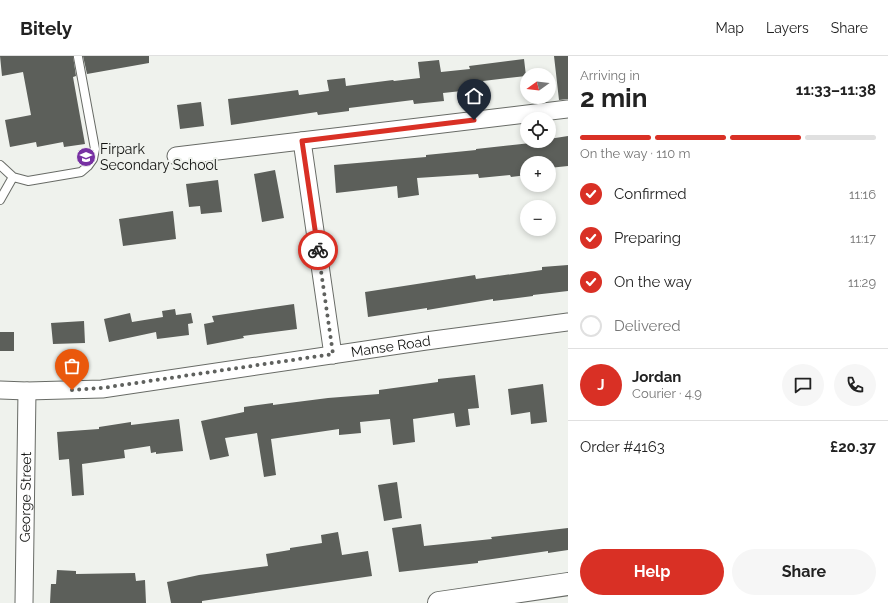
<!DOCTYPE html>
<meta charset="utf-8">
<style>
body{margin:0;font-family:Raleway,sans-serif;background:#f6f6f6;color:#222;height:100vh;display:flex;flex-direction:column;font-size:15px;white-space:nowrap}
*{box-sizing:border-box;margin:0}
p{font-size:13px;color:#767676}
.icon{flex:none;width:22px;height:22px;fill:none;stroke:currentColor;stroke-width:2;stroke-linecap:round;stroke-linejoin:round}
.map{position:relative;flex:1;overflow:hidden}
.details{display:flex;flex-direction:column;background:#fff;width:320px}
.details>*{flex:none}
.needle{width:26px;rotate:255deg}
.fabs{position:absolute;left:520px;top:12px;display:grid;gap:8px}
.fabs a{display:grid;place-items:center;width:36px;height:36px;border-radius:50%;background:#fff;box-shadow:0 2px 6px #0003;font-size:20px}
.pin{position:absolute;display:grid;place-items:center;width:34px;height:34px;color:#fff;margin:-41px -17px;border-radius:50% 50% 50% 0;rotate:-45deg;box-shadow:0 0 4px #0007}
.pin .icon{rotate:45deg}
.courier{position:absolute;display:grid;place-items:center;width:40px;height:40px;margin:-20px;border:3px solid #d93025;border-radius:50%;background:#fff;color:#222;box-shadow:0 1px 5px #0007}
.headline em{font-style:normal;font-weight:700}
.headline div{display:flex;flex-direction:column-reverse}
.headline{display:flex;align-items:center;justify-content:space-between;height:68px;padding:0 12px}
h1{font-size:26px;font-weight:700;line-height:30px}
.bar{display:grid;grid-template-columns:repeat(4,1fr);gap:6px 4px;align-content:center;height:48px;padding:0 12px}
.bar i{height:5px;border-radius:3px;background:#e0e0e0}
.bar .current{background:#d93025}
.bar p{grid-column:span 4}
.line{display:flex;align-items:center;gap:10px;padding:0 12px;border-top:1px solid #e0e0e0}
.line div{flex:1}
.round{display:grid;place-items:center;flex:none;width:42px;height:42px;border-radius:21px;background:#f6f6f6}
ol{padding:0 12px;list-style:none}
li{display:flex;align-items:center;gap:12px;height:44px}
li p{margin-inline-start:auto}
li .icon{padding:4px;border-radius:50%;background:#d93025;color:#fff;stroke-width:4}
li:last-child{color:#767676}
li i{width:22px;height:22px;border:2px solid #e0e0e0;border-radius:50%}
.cta{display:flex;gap:8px;margin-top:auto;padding:8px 12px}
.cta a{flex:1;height:46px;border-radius:24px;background:#d93025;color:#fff;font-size:16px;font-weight:700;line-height:46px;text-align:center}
.cta a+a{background:#f6f6f6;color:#222}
header{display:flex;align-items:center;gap:24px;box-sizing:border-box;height:56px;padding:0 20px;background:#fff;border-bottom:1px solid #e0e0e0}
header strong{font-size:19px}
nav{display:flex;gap:22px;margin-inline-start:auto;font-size:14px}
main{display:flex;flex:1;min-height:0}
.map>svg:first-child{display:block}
.building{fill:#5c5f5a}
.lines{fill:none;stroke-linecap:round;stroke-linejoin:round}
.lane-casing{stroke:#686b66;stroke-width:10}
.street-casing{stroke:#686b66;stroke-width:19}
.secondary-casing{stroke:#686b66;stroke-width:24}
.lane{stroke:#fff;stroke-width:8}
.street{stroke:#fff;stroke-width:17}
.secondary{stroke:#fff;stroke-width:22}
.done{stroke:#5f615e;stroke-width:4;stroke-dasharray:0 7.2}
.route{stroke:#d93025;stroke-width:5}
.labels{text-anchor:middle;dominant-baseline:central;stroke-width:4;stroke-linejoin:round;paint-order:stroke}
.poi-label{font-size:14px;fill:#121311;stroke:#eff2ed;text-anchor:start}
.street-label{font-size:14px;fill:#121311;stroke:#eff2ed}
</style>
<header>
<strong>Bitely</strong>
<nav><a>Map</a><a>Layers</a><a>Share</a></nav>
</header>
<main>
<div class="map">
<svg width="568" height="547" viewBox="0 0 568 547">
<rect width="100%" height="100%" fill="#eff2ed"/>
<!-- building -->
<path class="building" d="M0 0H73L76 20 73 21 85 88 64 91 63 86 37 91 36 86 10 91 5 64 31 59 23 16 2 20Z
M83 0H149V7L87 18Z
M554 0H568V43L559 44Z
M524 3 526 20 483 25 484 37 471 38V34L443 37 444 45 414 48 413 44 349 52V55L318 59 317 56 231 69 228 43 298 34 299 39 329 35 327 24 345 22 346 30 393 24 394 25 420 22 418 6 439 4 441 16 470 13 469 10Z
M201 46 204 70 180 73 177 49Z
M568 80V110L549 112V107H527V119L511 121 510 119 479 122 478 118 417 122 419 139 398 142 397 130 336 137 334 109 426 101V99L476 94V93L549 85V83Z
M275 114 284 162 262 166 254 118Z
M218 124 222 156 201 158 200 150 189 151 186 128Z
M173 155 176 183 123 190 119 163Z
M568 209V235L533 239V240L493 245V243L427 254V252L368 261 365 236 475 219 476 223 542 214V211Z
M294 248 297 273 243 280 244 282 207 289 204 268 214 266 212 260Z
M175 253 176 259 191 257 193 267 188 268 189 279 157 283 156 276 109 286 104 263 130 257 132 266 163 261 162 255Z
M84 265 85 287 53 288 51 267Z
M0 276H14V295H0Z
M475 319 479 352 468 353 470 369 456 371 454 357 413 363 415 386 393 389 390 363 360 366 361 377 339 379V373L271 383 276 419 264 421 257 377 225 382 229 400 210 404 201 365 244 356V351L273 347V349L328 342 379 338V334L438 326V323Z
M543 328 547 366 531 368 530 356 511 359 508 333Z
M179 363 183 395 156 398V396L151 397 150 390 124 394 125 402 82 408 84 439 72 440 69 403 59 404 57 376 99 373V371L131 366V369Z
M397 426 402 462 384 465 378 429Z
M421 468 424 490 492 483 491 481 568 472V494L548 497V495L478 505V507L399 516 392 472Z
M338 476 342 499 368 495 372 520 202 545V547H171L167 526 199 519 268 510 266 498 290 494V492L322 487 321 479Z
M57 514 76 515V518L135 517 136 525 145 524 146 547H50L51 528H56Z"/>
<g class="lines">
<!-- lane casing -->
<g class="lane-casing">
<path id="lane" d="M0 109 13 121 28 125 81 116 88 110 93 103 95 93 78 1
M0 144 13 121"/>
</g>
<!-- street casing -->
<g class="street-casing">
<g id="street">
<path d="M302 85 333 299"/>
<path d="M176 100 568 53"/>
<path id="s1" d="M0 334 27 335 102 333 426 285 568 266"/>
<path id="s2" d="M24 547 27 335"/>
</g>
</g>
<!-- secondary casing -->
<g class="secondary-casing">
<path id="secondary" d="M439 547 568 528"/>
</g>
<!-- lane -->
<use href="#lane" class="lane"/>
<!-- street -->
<use href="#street" class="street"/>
<!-- secondary -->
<use href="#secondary" class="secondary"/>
</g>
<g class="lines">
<!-- done -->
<path class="done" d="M72 334 102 332 333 298 318 194"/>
<!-- route -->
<path class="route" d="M318 194 302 85 474 64"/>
</g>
<!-- icons -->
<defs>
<g id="school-disc" transform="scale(1)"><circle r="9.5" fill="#7730a3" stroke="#eff2ed"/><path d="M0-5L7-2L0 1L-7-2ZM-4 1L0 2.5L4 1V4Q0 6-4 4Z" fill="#fff"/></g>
</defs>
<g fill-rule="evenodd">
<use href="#school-disc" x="86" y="101"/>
</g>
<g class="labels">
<!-- poi labels -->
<g class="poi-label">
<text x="100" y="93">Firpark<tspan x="100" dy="16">Secondary School</tspan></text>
</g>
<!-- street labels -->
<g class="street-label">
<text stroke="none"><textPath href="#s1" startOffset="394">Manse Road</textPath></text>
<text stroke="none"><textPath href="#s2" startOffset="106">George Street</textPath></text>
</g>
</g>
</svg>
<div class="fabs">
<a><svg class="needle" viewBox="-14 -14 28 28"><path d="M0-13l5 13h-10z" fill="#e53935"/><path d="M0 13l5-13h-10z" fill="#767676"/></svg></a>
<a><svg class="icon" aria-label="locate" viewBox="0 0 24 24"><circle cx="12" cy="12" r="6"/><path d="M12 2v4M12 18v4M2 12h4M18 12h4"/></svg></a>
<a>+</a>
<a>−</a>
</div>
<div class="pin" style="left:72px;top:334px;background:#ea580c"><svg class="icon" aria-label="bag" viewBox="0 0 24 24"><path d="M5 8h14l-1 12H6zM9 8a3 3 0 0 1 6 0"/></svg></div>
<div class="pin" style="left:474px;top:64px;background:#1f2937"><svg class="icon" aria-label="home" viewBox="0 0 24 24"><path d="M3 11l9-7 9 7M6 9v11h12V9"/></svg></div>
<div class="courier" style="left:318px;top:194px"><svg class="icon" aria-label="bike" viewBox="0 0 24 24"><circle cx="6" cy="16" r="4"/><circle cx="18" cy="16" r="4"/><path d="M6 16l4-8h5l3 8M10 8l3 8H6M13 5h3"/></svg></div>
</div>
<section class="details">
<div class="headline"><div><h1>2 min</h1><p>Arriving in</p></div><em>11:33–11:38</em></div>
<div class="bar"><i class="current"></i><i class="current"></i><i class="current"></i><i></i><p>On the way · 110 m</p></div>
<ol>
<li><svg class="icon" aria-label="check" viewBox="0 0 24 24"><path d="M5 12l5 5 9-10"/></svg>Confirmed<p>11:16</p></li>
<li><svg class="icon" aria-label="check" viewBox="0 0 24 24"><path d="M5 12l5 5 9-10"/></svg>Preparing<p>11:17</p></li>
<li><svg class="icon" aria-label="check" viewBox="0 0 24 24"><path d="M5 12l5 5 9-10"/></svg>On the way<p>11:29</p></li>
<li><i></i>Delivered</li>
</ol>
<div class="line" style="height:72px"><b class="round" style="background:#d93025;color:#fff">J</b><div><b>Jordan</b><p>Courier · 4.9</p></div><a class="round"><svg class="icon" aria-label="chat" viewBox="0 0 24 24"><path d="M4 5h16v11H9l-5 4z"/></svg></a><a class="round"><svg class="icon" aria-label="phone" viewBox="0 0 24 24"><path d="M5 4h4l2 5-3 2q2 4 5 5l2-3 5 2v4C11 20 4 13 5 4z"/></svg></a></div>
<div class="line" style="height:52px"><div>Order #4163</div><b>£20.37</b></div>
<div class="cta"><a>Help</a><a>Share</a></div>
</section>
</main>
